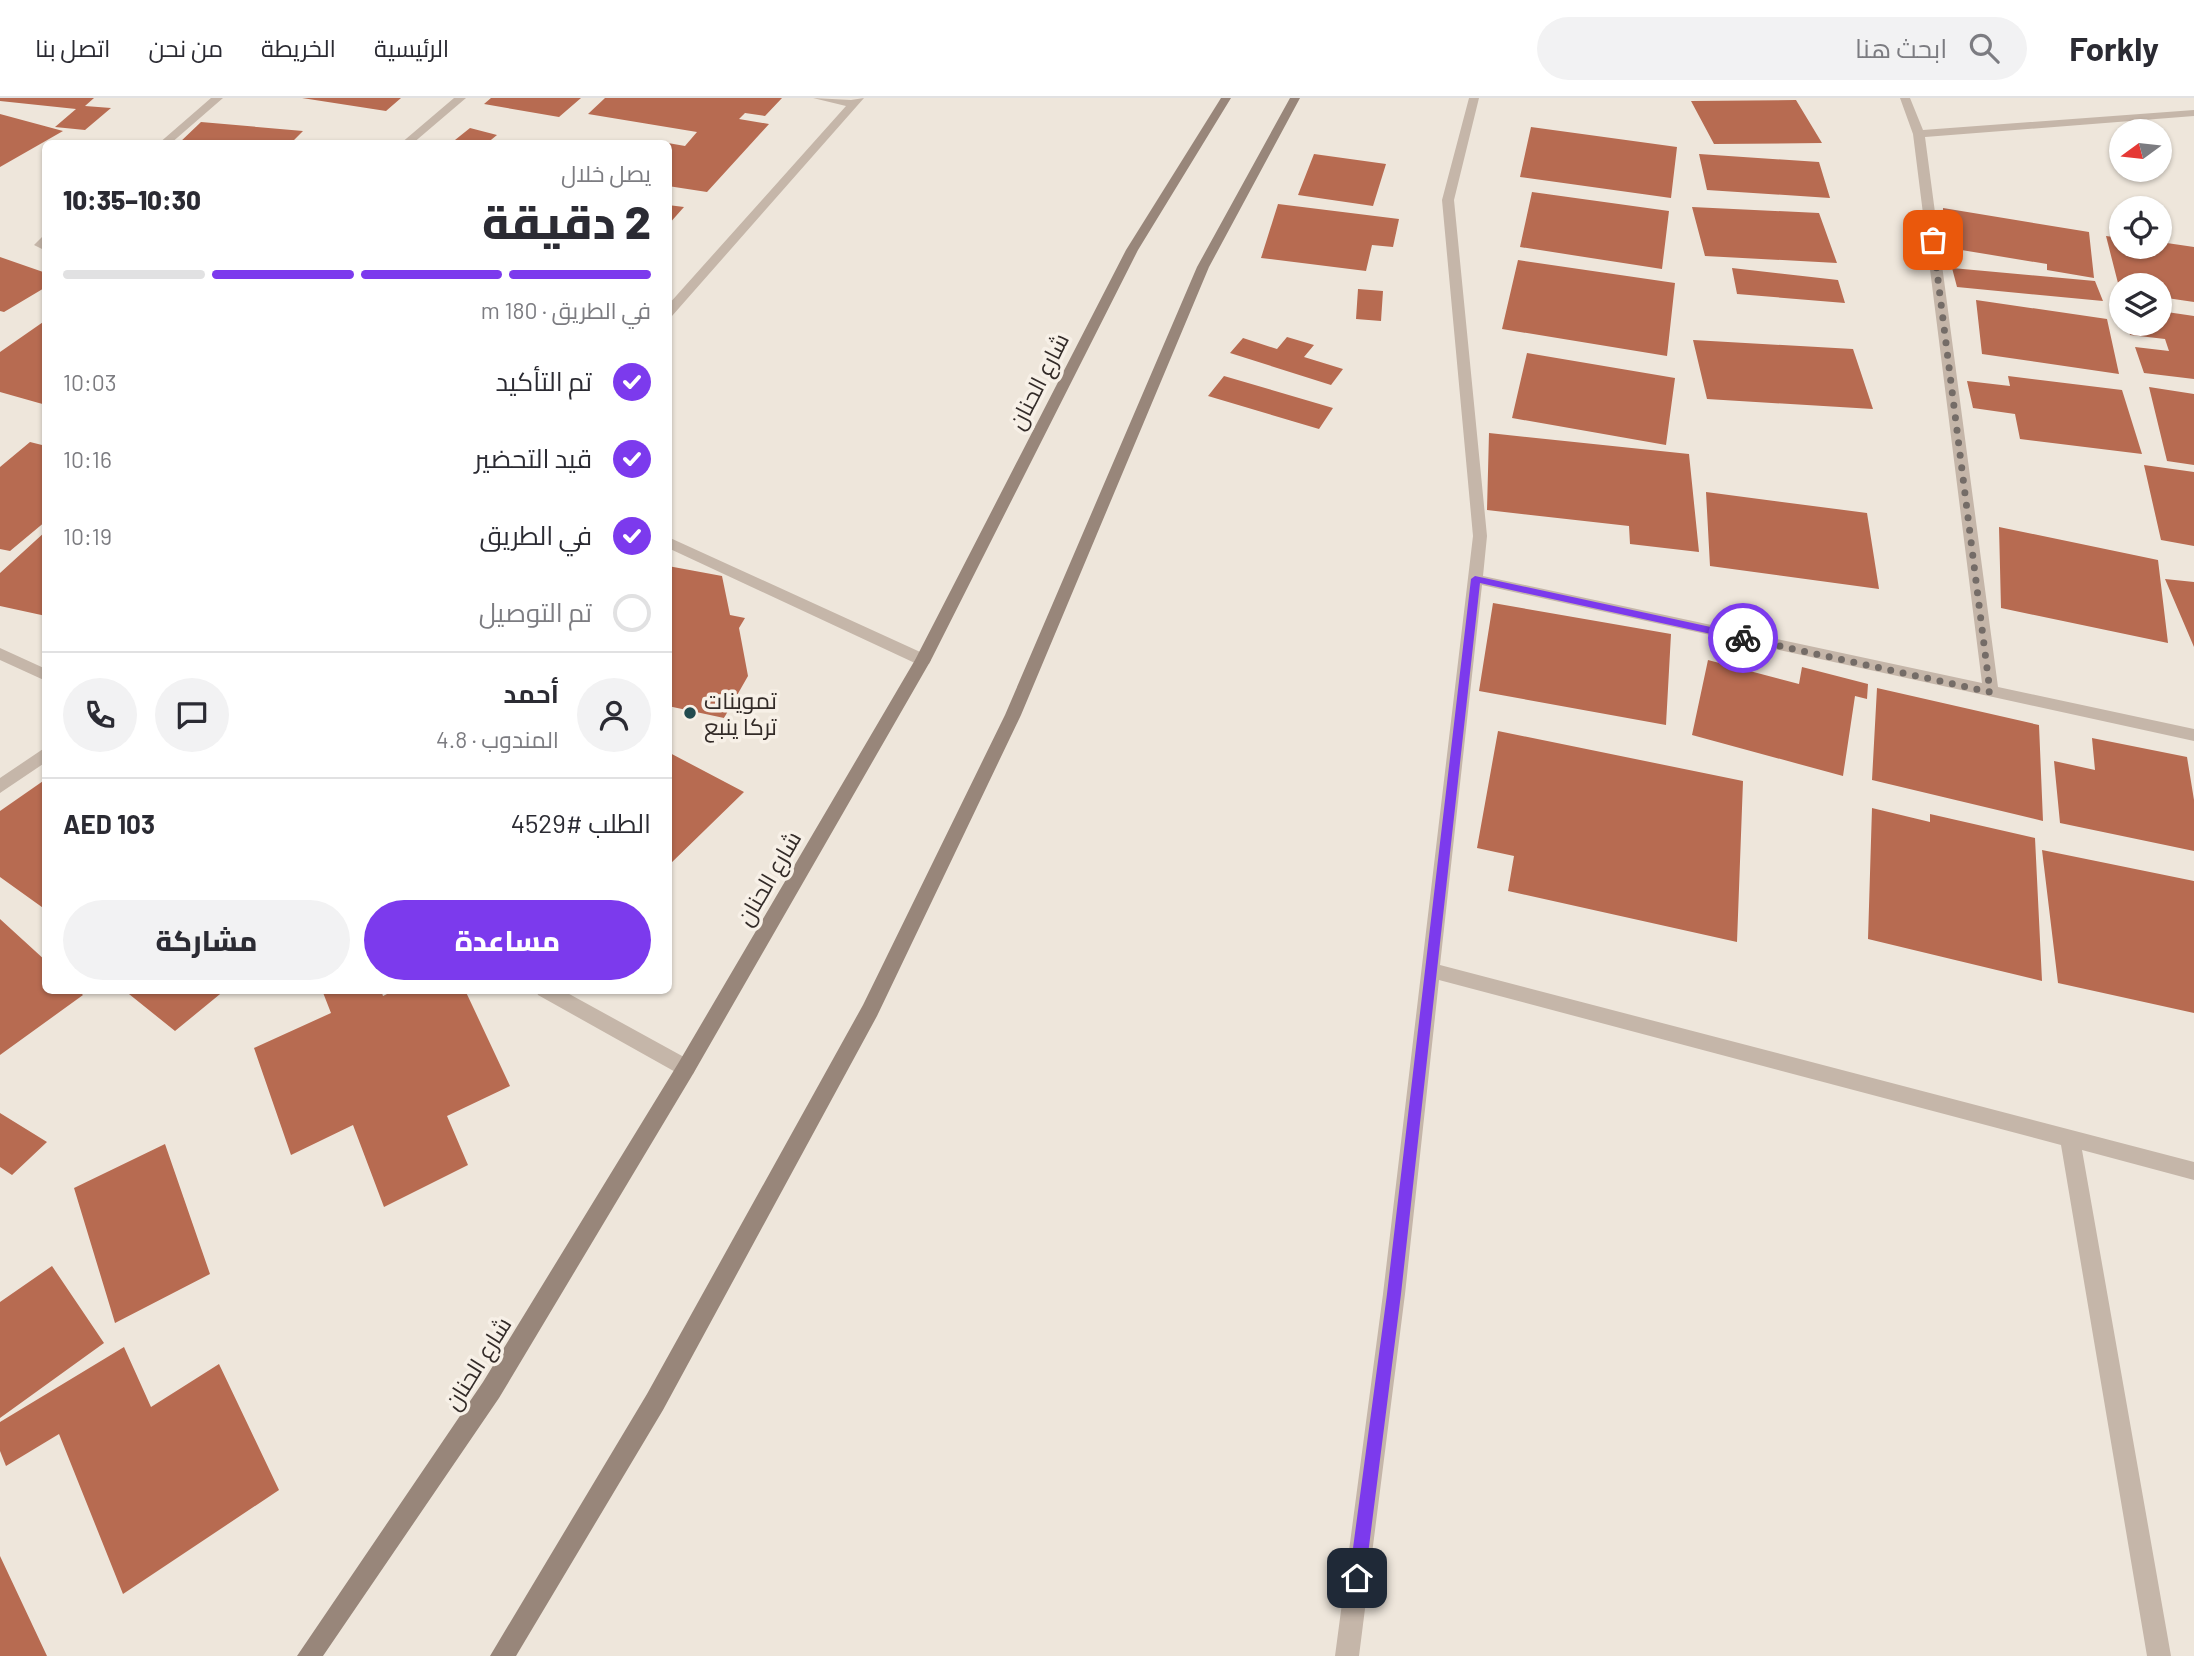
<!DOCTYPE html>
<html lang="ar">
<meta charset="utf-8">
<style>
body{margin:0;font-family:Barlow,Cairo,sans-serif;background:#f2f2f3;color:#2b2b33;direction:rtl;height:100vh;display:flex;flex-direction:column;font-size:26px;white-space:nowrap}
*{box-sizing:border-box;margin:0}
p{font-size:23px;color:#7c7c81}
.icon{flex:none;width:38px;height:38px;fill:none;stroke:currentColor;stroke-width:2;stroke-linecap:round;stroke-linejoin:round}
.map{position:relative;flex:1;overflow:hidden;direction:ltr}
.drawer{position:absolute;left:42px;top:42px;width:630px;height:854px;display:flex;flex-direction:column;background:#fff;border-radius:10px;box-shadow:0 2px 5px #0004;direction:rtl}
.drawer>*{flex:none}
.needle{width:46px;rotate:255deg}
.controls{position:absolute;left:2109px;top:21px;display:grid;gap:14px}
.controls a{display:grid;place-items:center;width:63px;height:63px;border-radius:50%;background:#fff;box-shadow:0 2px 5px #0004;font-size:35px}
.pin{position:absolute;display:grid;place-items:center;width:60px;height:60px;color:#fff;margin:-30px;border-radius:14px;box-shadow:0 4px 10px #0006}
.courier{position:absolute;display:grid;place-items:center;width:70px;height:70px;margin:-35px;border:5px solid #7c3aed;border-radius:50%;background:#fff;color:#222;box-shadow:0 2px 9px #0007}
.overview em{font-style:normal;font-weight:800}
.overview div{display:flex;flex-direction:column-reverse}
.overview{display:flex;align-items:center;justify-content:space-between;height:119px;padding:0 21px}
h1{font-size:46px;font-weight:800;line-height:52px}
.bar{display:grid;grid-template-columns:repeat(4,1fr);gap:10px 7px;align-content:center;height:84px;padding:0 21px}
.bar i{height:9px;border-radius:5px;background:#e1e1e2}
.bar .current{background:#7c3aed}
.bar p{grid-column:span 4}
.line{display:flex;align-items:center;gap:18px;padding:0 21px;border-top:2px solid #e1e1e2}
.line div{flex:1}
.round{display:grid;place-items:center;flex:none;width:74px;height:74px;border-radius:37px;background:#f2f2f3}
ol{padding:0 21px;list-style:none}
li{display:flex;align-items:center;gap:21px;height:77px}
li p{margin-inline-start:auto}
li .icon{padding:7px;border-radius:50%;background:#7c3aed;color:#fff;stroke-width:4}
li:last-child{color:#7c7c81}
li i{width:38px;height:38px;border:4px solid #e1e1e2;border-radius:50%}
.action{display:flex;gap:14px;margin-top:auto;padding:14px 21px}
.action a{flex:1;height:80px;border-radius:42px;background:#7c3aed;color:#fff;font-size:28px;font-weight:800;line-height:80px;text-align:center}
.action a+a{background:#f2f2f3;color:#2b2b33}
header{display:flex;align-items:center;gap:42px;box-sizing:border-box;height:98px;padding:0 35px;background:#fff;border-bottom:2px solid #e1e1e2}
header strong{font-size:33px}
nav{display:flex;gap:38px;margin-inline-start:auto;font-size:24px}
.search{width:490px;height:63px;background:#f2f2f3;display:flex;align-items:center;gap:18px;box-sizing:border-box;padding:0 24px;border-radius:38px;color:#7c7c81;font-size:26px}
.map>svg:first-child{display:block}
.building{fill:#b76b51}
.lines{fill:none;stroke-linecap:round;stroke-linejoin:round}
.street{fill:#c5b6a9;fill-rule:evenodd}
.secondary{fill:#98867a;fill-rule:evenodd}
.route{fill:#7c3aed}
.done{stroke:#746c67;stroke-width:7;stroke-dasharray:0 12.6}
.poi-dot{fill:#224b4f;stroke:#f7f0e7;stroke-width:2.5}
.labels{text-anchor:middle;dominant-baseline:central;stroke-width:7;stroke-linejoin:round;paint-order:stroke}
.street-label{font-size:23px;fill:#332b28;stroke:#f7f0e7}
.poi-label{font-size:23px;fill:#332b28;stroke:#f7f0e7;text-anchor:start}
</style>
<header>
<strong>Forkly</strong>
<div class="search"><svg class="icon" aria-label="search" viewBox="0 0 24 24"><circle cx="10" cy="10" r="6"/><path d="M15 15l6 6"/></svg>ابحث هنا</div>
<nav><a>الرئيسية</a><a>الخريطة</a><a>من نحن</a><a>اتصل بنا</a></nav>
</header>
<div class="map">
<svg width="2194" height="1558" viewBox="0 0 2194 1558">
<rect width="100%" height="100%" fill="#eee6db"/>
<!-- building -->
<path class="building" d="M0 0H94L85 8 111 10 85 32 55 29 76 11 0 3Z
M302 0H401L386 13Z
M491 0H581L559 19 484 6Z
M605 0H782L765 18 745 15 739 21 769 26 707 94 668 88V45L685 48 697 34 588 16Z
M1796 2 1822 45 1714 46 1691 3Z
M0 16 63 33 0 69Z
M201 24 303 33 290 46H178Z
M1531 29 1677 49 1671 100 1520 79Z
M470 30 497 37 486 46H450Z
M1314 56 1386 66 1373 108 1298 97Z
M1699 56 1819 64 1830 100 1707 92Z
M1532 94 1669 113 1662 171 1520 149Z
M1278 106 1399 121 1393 149 1372 147 1366 173 1261 160Z
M668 107 684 109 668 127Z
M1692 109 1819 115 1837 165 1705 158Z
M1943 110 2089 134 2094 180 2047 172V166L1943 149Z
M2106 138 2121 140V149H2160V144L2194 149V204L2160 199V187H2121L2120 193Z
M0 159 46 175V189L4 214 0 213Z
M1518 162 1675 185 1667 258 1502 231Z
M1732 170 1838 182 1845 205 1737 196Z
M1952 170 2095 183 2103 203 1957 189Z
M1358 191 1383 193 1381 223 1356 221Z
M1976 202 2107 221 2119 276 1982 256Z
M2160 213 2194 218V281L2144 275 2135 249 2169 253 2165 241 2130 237 2127 226H2160Z
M46 222V307L0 294V254Z
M1287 239 1314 247 1304 259 1343 271 1331 287 1230 255 1243 240 1277 251Z
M1693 242 1853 251 1873 311 1707 301Z
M1527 255 1675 280 1666 347 1512 320Z
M1224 278 1333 310 1319 331 1208 298Z
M2008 278 2122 292 2142 356 2020 341 2015 316 1973 310 1967 283 2010 288Z
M2149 289 2194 296V367L2167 363Z
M1489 335 1689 356 1699 454 1630 446 1629 428 1487 412Z
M30 344 46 348V423L10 453 0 451V369Z
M2144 367 2194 374V448L2161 442Z
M1706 394 1867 415 1879 491 1710 468Z
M1999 429 2158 462 2168 545 2001 510Z
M46 433V518L0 508V475Z
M668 468 722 478 730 517 745 520 739 530 748 578 724 620 668 608Z
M2165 481 2194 484V549Z
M1493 505 1671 536 1666 627 1479 593Z
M1708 562 1799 586 1802 569 1868 586 1867 601 1855 598 1843 678 1692 637Z
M1877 590 2039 627 2043 723 1872 682Z
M1498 633 1743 683 1737 844 1508 793 1514 758 1477 750Z
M2092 640 2187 659 2194 702V753L2060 725 2054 663 2095 672Z
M668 654 744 694 668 768Z
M46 681V812L0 779V713Z
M1872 710 1930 724V716L2035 740 2042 883 1868 841Z
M2042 752 2194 783V915L2058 885Z
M0 821 46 863V892H78L83 897 0 957Z
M124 892H225L175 933Z
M322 892H381L383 898 395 892H465L510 988 447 1018 468 1067 384 1109 353 1027 291 1057 254 950 331 915Z
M0 1015 47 1044 12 1077 0 1069Z
M165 1046 210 1176 115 1225 74 1090Z
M52 1168 104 1245 0 1320V1204Z
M124 1249 151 1309 219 1266 279 1392 123 1496 59 1336 6 1368 0 1353V1324Z
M0 1458 47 1558H0Z"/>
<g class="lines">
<!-- street -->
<path class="street" d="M211 0H223L170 46H158Z
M454 0H466L412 46H400Z
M813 0 851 2 864 0 672 218 668 219V207L846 8Z
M1469 0H1479L1454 102 1487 438 1483 478 1982 585 1913 36 1900 0H1910L1923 32 2194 12V18L1925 39 1998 589 2194 631V643L1482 487 1440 867 2194 1064V1082L2082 1052 2171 1558H2147L2061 1047 1439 882 1405 1196 1359 1558H1335L1383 1196 1473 438 1442 102Z
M42 139H46V153L34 147Z
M668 439 929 558 931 562 929 566H917L668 450Z
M0 550 46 571V583L0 562Z
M46 649V664L0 695V680Z
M536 892H562L693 964 696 970 693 976 686 978 679 976 538 897Z"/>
<!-- secondary -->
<path class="secondary" d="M1221 0H1231L1138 152 931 562 693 976 499 1300 323 1558H297L483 1284 679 964 915 562 1126 152Z
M1290 0H1300L1209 169 1021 617 877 918 663 1312 516 1558H490L647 1296 863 907 1005 617 1197 169Z"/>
</g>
<!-- route -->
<path class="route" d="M1475 478 1743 536 1748 540 1743 543 1480 485 1401 1196 1365 1480 1362 1486 1357 1488 1352 1486 1349 1480 1387 1196 1471 481Z"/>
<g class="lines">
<!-- done -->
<path class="done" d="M1743 540 1990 594 1933 142"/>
</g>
<!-- markers -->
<circle class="poi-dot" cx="690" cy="615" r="7"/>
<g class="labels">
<!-- street labels -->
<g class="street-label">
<text transform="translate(1038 283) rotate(-63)">شارع الحنان</text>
<text transform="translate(768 780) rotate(-60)">شارع الحنان</text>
<text transform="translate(477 1265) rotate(-58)">شارع الحنان</text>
</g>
<!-- poi labels -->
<g class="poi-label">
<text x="704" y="602">تموينات<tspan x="704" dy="26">تركا ينبع</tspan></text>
</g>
</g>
</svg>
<div class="controls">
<a><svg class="needle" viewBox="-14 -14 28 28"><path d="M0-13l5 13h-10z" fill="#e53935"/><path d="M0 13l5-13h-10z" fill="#7c7c81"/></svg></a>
<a><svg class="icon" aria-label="locate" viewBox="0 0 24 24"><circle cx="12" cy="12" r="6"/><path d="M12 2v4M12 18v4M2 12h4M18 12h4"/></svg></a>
<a><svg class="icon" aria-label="layers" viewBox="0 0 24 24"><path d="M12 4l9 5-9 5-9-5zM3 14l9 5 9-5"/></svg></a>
</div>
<div class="pin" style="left:1933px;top:142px;background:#ea580c"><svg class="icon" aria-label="bag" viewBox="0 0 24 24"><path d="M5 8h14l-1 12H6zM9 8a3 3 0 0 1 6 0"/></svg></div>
<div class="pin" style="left:1357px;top:1480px;background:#1f2937"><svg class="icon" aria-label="home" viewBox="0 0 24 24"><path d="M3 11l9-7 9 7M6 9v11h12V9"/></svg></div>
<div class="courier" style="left:1743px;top:540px"><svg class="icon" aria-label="bike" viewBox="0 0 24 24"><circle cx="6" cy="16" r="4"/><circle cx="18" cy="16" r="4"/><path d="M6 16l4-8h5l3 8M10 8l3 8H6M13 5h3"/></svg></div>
<section class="drawer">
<div class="overview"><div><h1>2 دقيقة</h1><p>يصل خلال</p></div><em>10:30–10:35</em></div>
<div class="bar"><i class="current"></i><i class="current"></i><i class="current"></i><i></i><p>في الطريق · 180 m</p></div>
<ol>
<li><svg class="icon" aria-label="check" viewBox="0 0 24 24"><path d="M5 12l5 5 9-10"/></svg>تم التأكيد<p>10:03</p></li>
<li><svg class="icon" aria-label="check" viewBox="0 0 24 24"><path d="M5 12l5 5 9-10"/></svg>قيد التحضير<p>10:16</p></li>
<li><svg class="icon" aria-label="check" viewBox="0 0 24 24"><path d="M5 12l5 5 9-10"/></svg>في الطريق<p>10:19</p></li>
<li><i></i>تم التوصيل</li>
</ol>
<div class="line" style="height:126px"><a class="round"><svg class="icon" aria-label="person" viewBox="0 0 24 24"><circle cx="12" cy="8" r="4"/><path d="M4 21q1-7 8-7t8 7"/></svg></a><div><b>أحمد</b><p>المندوب · 4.8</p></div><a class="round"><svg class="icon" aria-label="chat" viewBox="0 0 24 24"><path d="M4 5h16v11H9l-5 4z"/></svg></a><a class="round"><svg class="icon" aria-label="phone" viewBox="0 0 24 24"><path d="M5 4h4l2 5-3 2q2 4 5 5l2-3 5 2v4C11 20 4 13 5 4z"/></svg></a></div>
<div class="line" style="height:91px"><div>الطلب #4529</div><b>AED 103</b></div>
<div class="action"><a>مساعدة</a><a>مشاركة</a></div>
</section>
</div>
